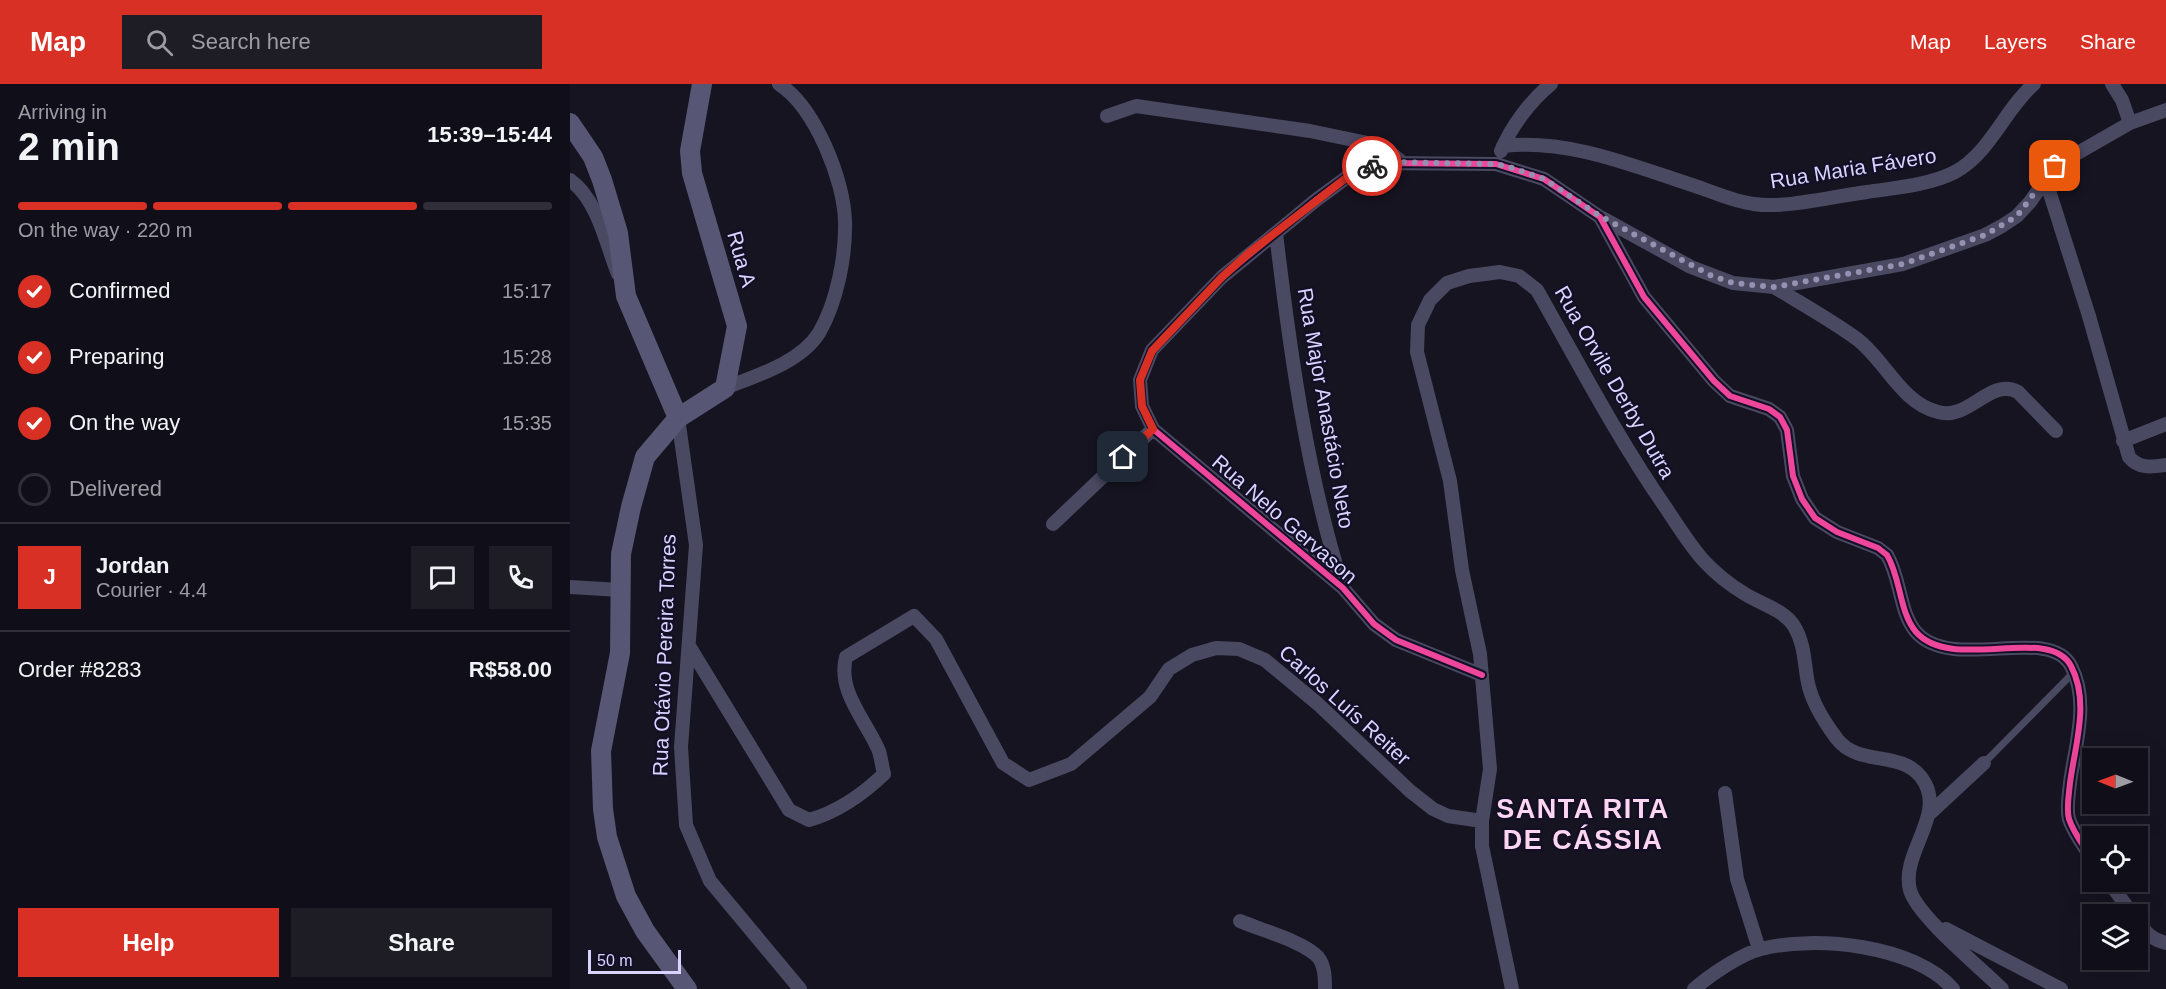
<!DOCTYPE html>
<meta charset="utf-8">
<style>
body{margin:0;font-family:Helvetica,sans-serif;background:#1e1d26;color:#f1f3f6;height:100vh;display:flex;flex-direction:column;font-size:22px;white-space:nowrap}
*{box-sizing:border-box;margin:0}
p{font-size:20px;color:#9c9ca2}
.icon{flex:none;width:33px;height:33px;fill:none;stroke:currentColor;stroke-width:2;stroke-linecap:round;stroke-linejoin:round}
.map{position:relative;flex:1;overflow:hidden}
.drawer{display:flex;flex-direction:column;background:#100f19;width:570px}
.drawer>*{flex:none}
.needle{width:39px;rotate:271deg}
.buttons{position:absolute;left:1512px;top:664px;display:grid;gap:12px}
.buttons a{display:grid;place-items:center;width:66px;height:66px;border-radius:0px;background:#100f19;box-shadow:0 6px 24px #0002,0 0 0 2px #302f38;font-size:30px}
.scale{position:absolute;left:18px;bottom:15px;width:93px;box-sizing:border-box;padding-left:6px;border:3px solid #d9d4ff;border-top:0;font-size:16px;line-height:21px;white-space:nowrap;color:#d9d4ff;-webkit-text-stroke:4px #130f26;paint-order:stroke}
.pin{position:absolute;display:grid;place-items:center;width:51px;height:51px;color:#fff;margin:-26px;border-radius:12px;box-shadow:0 3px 9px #0006}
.courier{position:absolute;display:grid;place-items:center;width:60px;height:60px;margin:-30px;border:4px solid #d93025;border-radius:50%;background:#fff;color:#222;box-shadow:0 2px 8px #0007}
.overview em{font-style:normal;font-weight:700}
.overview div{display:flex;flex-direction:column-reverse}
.overview{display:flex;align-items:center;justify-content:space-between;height:102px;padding:0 18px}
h1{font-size:39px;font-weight:700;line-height:45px}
.bar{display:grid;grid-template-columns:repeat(4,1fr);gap:9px 6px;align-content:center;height:72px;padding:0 18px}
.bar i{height:8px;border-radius:4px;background:#302f38}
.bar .on{background:#d93025}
.bar p{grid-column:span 4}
.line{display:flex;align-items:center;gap:15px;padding:0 18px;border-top:2px solid #302f38}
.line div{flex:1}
.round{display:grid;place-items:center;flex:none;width:63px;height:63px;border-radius:0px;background:#1e1d26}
ol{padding:0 18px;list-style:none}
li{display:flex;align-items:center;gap:18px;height:66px}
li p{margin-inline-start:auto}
li .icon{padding:6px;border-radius:50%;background:#d93025;color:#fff;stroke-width:4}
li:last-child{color:#9c9ca2}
li i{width:33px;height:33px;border:3px solid #302f38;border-radius:50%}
.button{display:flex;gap:12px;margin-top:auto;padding:12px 18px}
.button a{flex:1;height:69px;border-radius:0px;background:#d93025;color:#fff;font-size:24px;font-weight:700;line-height:69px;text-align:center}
.button a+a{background:#1e1d26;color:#f1f3f6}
header{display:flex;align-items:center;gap:36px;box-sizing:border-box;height:84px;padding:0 30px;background:#d93025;color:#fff}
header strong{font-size:28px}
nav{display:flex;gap:33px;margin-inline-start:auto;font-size:21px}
.search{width:420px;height:54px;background:#1e1d26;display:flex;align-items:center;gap:15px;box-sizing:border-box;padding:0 21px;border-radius:0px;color:#9c9ca2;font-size:22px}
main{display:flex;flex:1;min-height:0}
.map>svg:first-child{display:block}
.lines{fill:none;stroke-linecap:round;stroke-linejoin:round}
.lane{stroke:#4a4962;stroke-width:7}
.street{stroke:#4a4962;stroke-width:14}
.secondary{stroke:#575674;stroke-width:20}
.cycleway-casing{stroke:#130f26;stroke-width:10}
.cycleway{stroke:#ed469a;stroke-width:6}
.done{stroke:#9591b1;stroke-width:6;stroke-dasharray:0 10.8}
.route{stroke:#d93025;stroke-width:8}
.labels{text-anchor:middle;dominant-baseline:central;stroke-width:4.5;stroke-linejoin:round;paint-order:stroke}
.street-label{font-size:21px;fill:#d9d4ff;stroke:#130f26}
.district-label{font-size:27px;font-weight:bold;letter-spacing:1.5px;fill:#ffd6f0;stroke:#130f26}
</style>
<header>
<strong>Map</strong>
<div class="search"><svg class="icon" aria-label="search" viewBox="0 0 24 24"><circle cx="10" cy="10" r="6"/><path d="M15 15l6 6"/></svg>Search here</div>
<nav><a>Map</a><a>Layers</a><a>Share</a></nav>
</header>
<main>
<section class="drawer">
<div class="overview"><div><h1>2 min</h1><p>Arriving in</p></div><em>15:39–15:44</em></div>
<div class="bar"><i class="on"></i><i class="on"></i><i class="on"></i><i></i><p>On the way · 220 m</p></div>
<ol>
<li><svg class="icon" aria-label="check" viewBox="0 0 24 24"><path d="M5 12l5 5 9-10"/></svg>Confirmed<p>15:17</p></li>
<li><svg class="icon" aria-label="check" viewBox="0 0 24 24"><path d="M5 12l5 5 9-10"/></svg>Preparing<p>15:28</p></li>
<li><svg class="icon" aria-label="check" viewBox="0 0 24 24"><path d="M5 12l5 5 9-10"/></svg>On the way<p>15:35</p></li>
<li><i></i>Delivered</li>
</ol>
<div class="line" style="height:108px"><b class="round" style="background:#d93025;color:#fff">J</b><div><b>Jordan</b><p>Courier · 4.4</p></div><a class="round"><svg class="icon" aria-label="chat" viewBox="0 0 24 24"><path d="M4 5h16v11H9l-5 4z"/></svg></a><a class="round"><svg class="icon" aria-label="phone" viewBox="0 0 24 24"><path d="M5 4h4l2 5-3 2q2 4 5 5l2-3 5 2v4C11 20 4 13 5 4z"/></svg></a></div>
<div class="line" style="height:78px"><div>Order #8283</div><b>R$58.00</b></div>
<div class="button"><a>Help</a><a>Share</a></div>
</section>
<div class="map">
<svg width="1596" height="905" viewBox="0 0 1596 905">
<rect width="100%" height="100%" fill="#161421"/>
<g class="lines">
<!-- lane -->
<path class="lane" d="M1414 679 1503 589"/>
<!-- street -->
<path class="street" d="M1542 0 1552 16 1560 39
M537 32 566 22 740 47 812 62 833 79
M933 62C1000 54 1068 84 1131 104 1148 110 1166 118 1184 120 1213 125 1266 112 1297 108 1324 104 1360 101 1385 88 1420 69 1435 25 1464 0
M931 67C941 43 960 17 981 0
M0 96C28 116 36 160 48 190
M1476 97 1519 232 1559 373C1569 385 1581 383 1596 381
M1032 134 1121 183 1163 199 1204 203 1333 180 1415 151 1432 142 1447 132 1460 118 1485 82 1560 39 1596 26
M706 149C720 268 737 390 773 504
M1204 203C1232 220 1261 236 1287 255 1315 276 1331 319 1368 328 1399 337 1420 293 1448 308L1486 347
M155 304C185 292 230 279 249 249 267 218 276 172 275 137 274 96 245 23 209 0
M108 334 126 461 111 663 116 741 140 797 230 905
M1553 357 1596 340
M483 440 583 345
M0 503 50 506
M119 562 219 726 239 736C268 728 293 710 314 690 312 682 311 674 309 667 296 636 267 608 276 573L344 532 366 555 433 679 459 696 501 680 580 613 599 585 622 571 646 564 669 565 695 576 748 620 840 707 863 725 878 732 912 737
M912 591 826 556 804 540 773 504 583 345 572 322 570 296 582 266 652 193 746 116 780 91 809 79 926 80 974 95 1030 133 1074 213 1144 297 1160 312 1199 325 1210 333 1217 346 1223 392 1232 415 1245 434 1267 448 1308 464 1317 471C1331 494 1329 528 1346 548 1382 589 1479 540 1501 582 1520 618 1505 661 1500 699 1499 710 1496 724 1499 735 1504 750 1514 762 1522 775
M1155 709 1167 795 1189 865
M1358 731 1414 679
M1539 798 1563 831
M670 837C690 846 733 857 748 873 755 882 755 894 755 905
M1568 837C1575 848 1582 856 1596 859
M1376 845 1491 905
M942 905 912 762V737L920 685 910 570 892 486 880 397 847 268 848 241 860 216 877 199 899 192 930 188 949 192 967 206C1009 280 1048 355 1096 424 1108 442 1119 460 1133 476 1145 489 1160 501 1175 510 1191 520 1214 526 1224 542 1235 560 1234 579 1238 599 1242 619 1255 639 1267 655 1289 683 1330 666 1351 693 1379 729 1330 768 1340 806 1347 832 1411 884 1432 905
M1124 905C1140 891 1171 870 1191 865 1245 851 1345 861 1383 905"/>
<!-- secondary -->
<path class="secondary" d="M0 39 23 73 32 96 48 149 56 212 108 334
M117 905 75 847 56 812 37 753 33 725 31 667 50 569 51 470 61 423 75 373 108 334 155 304 167 242 122 89 120 67 132 0"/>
<!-- cycleway casing -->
<g class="cycleway-casing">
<path id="cycleway" d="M912 591 826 556 804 540 773 504 583 345 572 322 570 296 582 266 652 193 746 116 780 91 809 79 926 80 974 95 1030 133 1074 213 1144 297 1160 312 1199 325 1210 333 1217 346 1223 392 1232 415 1245 434 1267 448 1308 464 1317 471C1331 494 1329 528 1346 548 1382 589 1479 540 1501 582 1520 618 1505 661 1500 699 1499 710 1496 724 1499 735 1504 750 1514 762 1522 775"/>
</g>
<!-- cycleway -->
<use href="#cycleway" class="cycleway"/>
</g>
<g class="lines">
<!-- done -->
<path class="done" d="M802 82 821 78 867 79 926 80 942 84 974 95 1030 132 1142 192 1163 199 1204 203 1333 180 1415 151 1447 132 1485 82"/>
<!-- route -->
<path class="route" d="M553 373 583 345 572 322 570 296 582 267 652 193 679 169 780 91 802 82"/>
</g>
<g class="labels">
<!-- street labels -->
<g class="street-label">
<text transform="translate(1283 84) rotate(-9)">Rua Maria Fávero</text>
<text transform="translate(172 175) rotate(74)">Rua A</text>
<text transform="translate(1045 298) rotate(60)">Rua Orvile Derby Dutra</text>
<text transform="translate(756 324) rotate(80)">Rua Major Anastácio Neto</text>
<text transform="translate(715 435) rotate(41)">Rua Nelo Gervason</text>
<text transform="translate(94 571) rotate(-88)">Rua Otávio Pereira Torres</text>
<text transform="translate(775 621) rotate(42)">Carlos Luís Reiter</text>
</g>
<!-- district labels -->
<g class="district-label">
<text x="1013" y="725">SANTA RITA<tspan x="1013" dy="31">DE CÁSSIA</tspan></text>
</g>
</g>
</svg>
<div class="buttons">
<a><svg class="needle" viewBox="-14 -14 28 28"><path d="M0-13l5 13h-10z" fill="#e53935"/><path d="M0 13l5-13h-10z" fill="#9c9ca2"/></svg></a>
<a><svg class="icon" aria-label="locate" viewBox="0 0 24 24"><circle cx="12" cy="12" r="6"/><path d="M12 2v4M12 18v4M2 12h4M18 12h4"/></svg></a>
<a><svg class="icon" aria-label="layers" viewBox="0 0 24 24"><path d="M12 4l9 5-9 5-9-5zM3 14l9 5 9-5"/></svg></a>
</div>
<div class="scale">50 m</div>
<div class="pin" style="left:1485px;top:82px;background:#ea580c"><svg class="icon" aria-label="bag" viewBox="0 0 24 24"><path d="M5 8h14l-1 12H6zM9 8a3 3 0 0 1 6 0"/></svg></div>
<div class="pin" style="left:553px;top:373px;background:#1f2937"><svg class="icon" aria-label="home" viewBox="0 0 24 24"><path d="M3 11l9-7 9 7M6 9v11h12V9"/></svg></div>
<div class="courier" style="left:802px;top:82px"><svg class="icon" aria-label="bike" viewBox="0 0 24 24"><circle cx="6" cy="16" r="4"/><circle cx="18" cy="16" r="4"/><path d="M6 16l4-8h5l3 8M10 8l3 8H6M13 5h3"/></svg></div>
</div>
</main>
